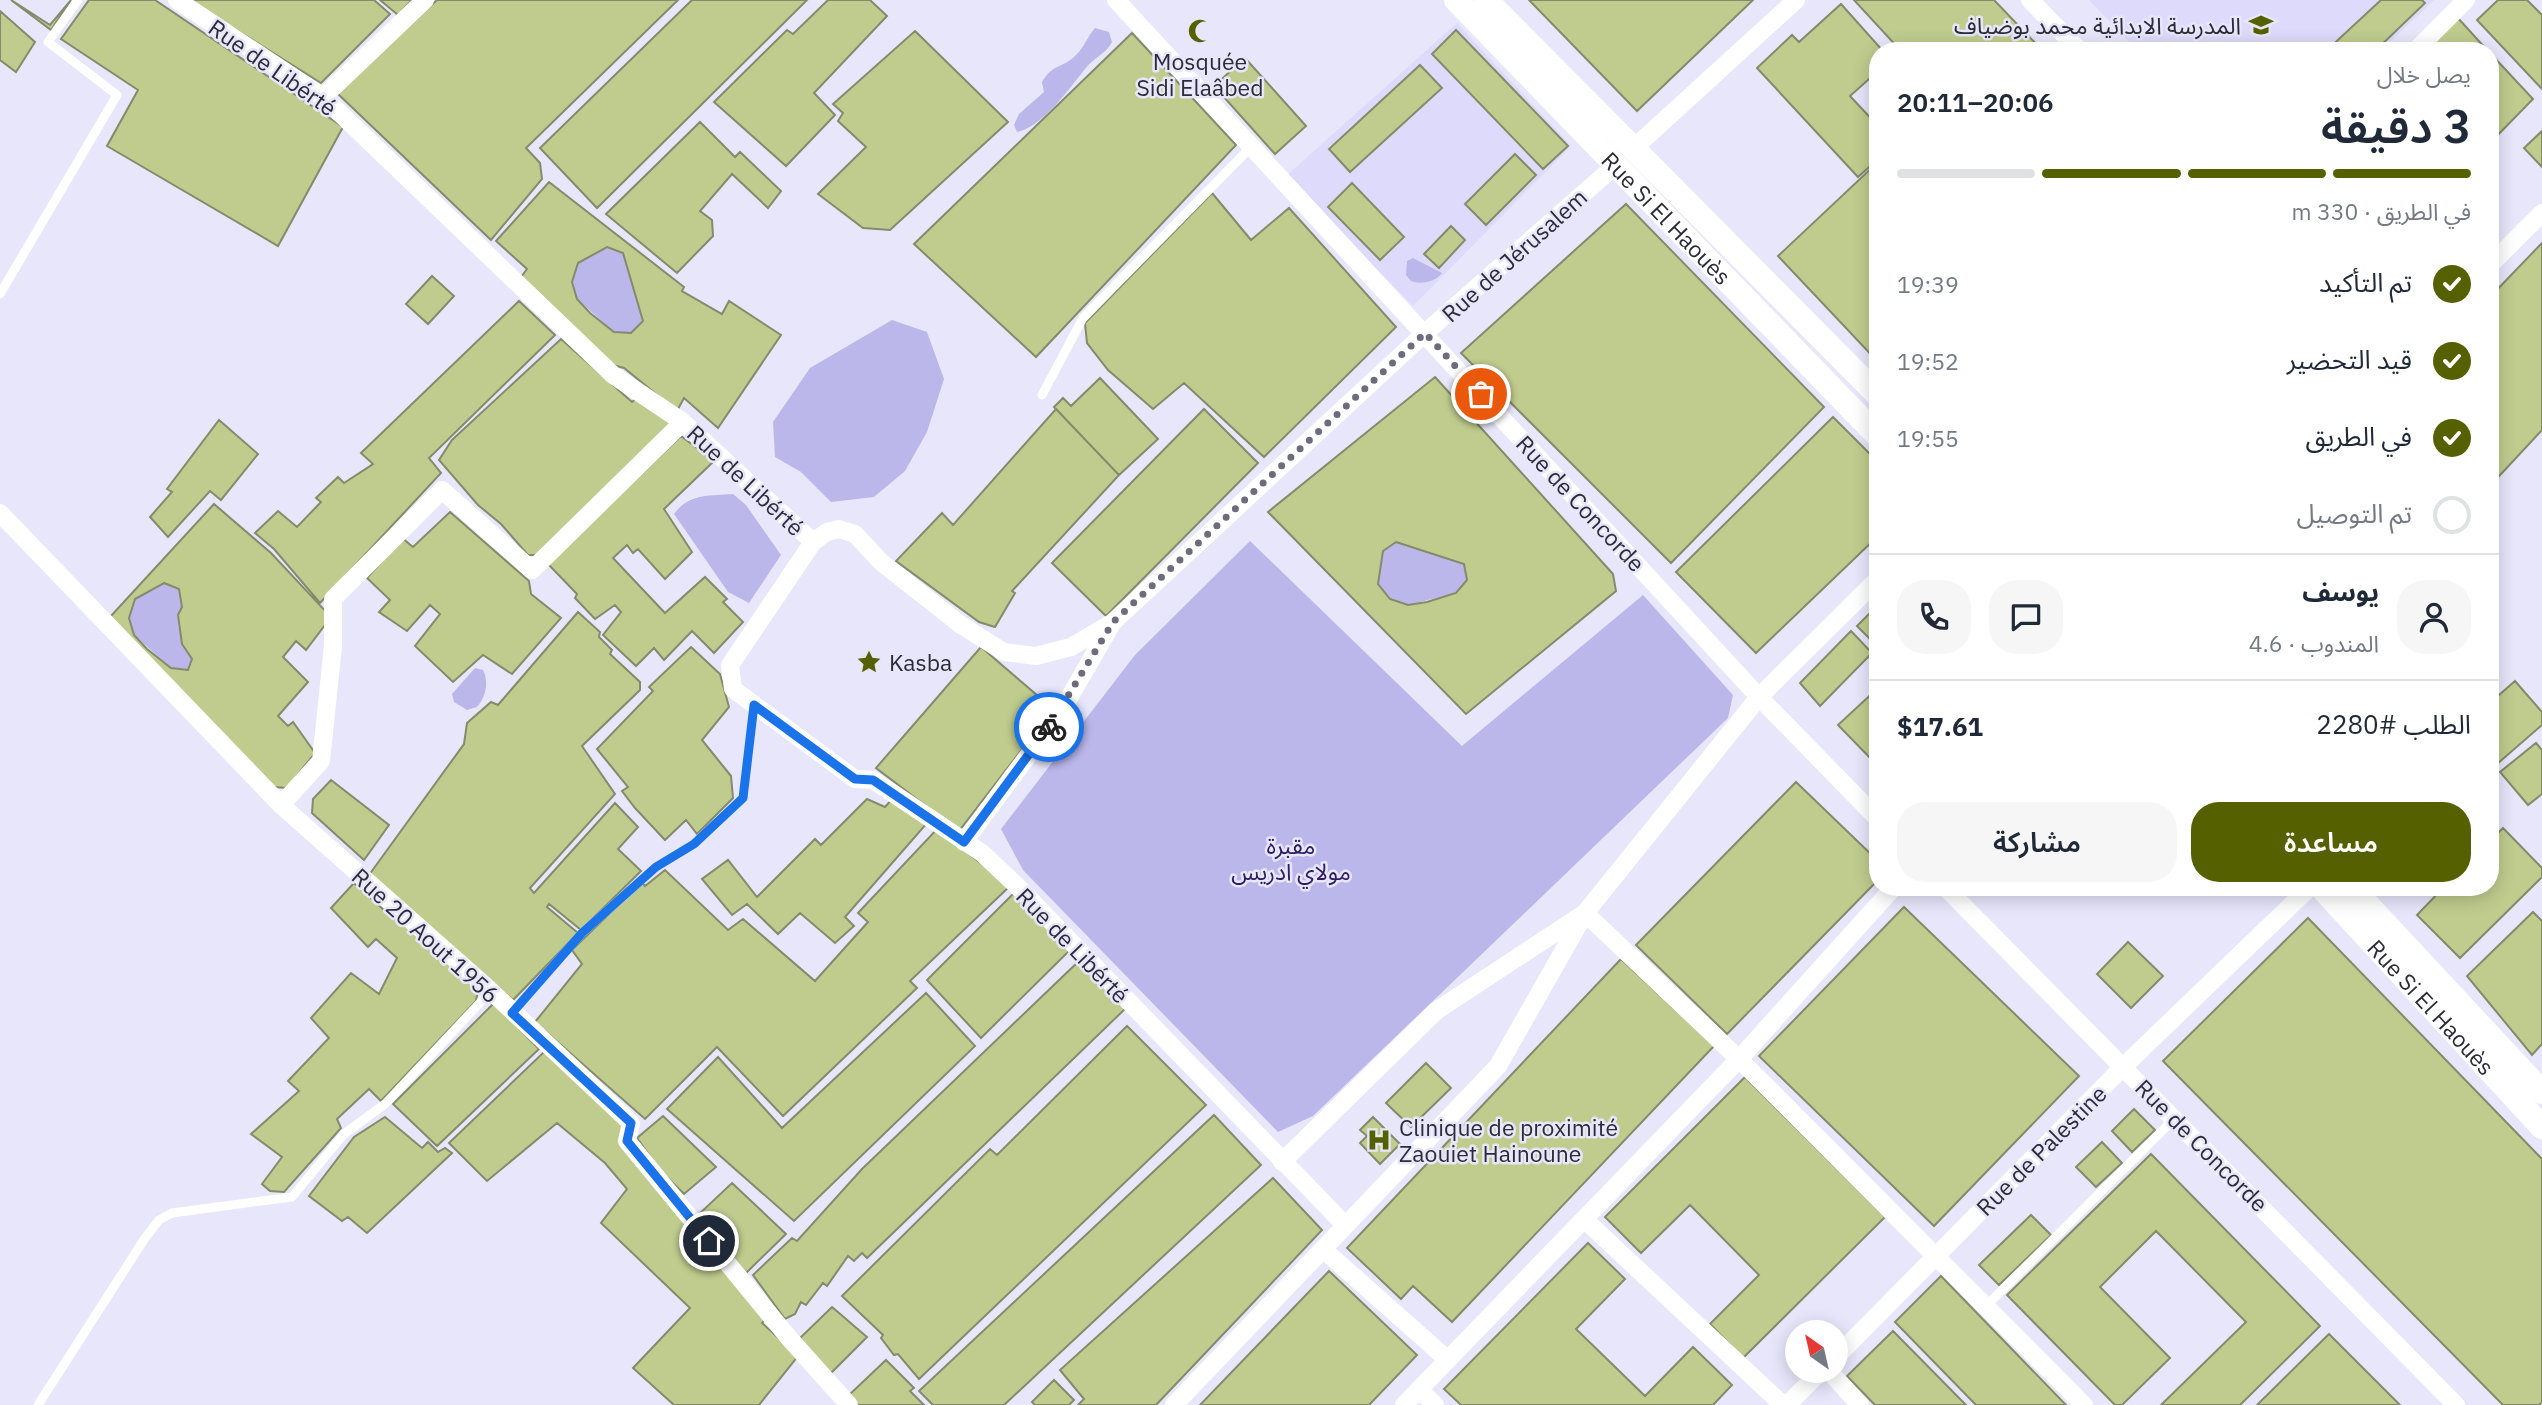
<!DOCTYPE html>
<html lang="ar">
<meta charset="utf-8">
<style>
body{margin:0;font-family:"IBM Plex Sans","Noto Sans Arabic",sans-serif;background:#f6f6f7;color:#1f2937;direction:rtl;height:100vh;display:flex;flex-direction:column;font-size:26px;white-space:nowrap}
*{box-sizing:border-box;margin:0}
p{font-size:23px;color:#747a83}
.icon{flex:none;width:38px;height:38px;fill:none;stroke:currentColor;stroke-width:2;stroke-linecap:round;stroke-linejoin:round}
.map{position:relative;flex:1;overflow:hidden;direction:ltr}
.sheet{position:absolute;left:1869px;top:42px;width:630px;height:854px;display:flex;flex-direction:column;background:#fff;border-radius:28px;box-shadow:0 4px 18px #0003;direction:rtl}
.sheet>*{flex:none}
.needle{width:46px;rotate:326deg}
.fabs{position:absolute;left:1785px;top:1320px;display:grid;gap:14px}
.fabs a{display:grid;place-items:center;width:63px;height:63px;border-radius:50%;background:#fff;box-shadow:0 4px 18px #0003;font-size:35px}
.pin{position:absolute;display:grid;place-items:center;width:60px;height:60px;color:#fff;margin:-30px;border:4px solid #fff;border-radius:50%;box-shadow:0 2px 7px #0007}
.courier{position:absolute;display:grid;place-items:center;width:70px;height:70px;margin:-35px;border:5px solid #1a73e8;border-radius:50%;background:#fff;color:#222;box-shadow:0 2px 9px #0007}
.overview em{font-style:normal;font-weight:600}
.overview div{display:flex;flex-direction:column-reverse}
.overview{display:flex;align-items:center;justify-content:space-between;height:119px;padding:0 28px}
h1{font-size:46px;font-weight:600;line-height:52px}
.bar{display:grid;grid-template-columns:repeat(4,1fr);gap:10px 7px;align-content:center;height:84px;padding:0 28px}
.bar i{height:9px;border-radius:5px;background:#e0e1e3}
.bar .active{background:#556000}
.bar p{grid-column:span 4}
.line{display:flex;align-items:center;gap:18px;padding:0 28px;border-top:2px solid #e0e1e3}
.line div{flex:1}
.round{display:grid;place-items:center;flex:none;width:74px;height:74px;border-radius:28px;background:#f6f6f7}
ol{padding:0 28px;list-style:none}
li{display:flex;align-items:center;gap:21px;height:77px}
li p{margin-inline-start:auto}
li .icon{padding:7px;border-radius:50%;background:#556000;color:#fff;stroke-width:4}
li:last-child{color:#747a83}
li i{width:38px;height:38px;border:4px solid #e0e1e3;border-radius:50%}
.cta{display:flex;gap:14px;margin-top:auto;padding:14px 28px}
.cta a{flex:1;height:80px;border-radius:28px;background:#556000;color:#fff;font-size:28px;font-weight:600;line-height:80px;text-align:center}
.cta a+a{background:#f6f6f7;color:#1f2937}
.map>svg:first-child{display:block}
.built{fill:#dddafb;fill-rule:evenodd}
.green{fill:#bcb7eb}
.building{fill:#c0cc8e;stroke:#848a6b;stroke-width:2;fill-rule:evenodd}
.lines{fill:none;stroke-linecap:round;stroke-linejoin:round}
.lane{stroke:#fff;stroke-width:9}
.street{stroke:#fff;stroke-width:18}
.secondary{stroke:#fff;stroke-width:24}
.done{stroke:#6e6c7c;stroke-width:7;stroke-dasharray:0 12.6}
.route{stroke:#1a73e8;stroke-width:9}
.labels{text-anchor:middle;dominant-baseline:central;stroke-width:5;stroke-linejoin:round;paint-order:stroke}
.poi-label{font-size:23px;fill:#2c2b37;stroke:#e8e6fb;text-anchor:start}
.street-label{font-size:23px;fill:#2c2b37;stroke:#e8e6fb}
.park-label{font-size:23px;fill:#2e1d60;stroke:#e8e6fb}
</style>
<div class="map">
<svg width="2542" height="1405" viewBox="0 0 2542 1405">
<rect width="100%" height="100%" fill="#e8e6fb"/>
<!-- built -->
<path class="built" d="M2089 0H2434L2381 51H2138Z
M1457 23 1571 146 1413 306 1286 176ZM1456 31 1567 145 1543 169 1432 54ZM1420 65 1442 88 1329 149V148ZM1515 154 1536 176 1485 225 1465 203ZM1352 184 1404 236 1381 260 1328 207Z"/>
<!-- green -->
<path class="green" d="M1095 28 1109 32 1112 42C1105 55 1093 58 1085 69 1070 88 1041 128 1017 132L1014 125 1019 114 1044 92 1042 82C1053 63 1062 69 1076 55 1085 46 1087 37 1095 28Z
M607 247 623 253 643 321 631 333 614 332 577 299 572 282 578 263Z
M1413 258 1442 273C1435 282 1422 285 1411 281L1406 275 1407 261Z
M892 320 927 332 944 379 927 432 905 471 874 497 831 502 801 472 775 457 773 422 810 368Z
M733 494 746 505 781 555 749 603 728 592 674 514C690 493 708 496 733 494Z
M1250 541 1462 746 1643 595 1733 695 1728 718 1313 1116 1278 1132 1023 870 1001 829 1135 655Z
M1396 542 1464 564 1467 580 1456 593 1408 605 1390 599 1378 584 1383 551Z
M164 583 179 589 182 607C173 624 183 644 192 659L188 670 171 668 134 635 129 618 135 599Z
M475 668 483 670C489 682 486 697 477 707L467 710 454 702 452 694Z"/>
<!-- building -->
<path class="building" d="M11 0 50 25 71 0 51 30Z
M89 0H155L343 127 278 246 107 146 138 90 61 39Z
M189 0H374L390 14 321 83Z
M380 0H412L398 15Z
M437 0H678L526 148 540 163 542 179 491 240 337 93Z
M692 0H807L597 208 540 148Z
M828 0H870L887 16 814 93 835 115 786 166 714 102 787 30 793 34Z
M1529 0H1753L1637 111Z
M1854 0H1994L2043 51H1901Z
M2381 0H2422L2425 3 2375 51H2326Z
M2498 0H2527L2542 15V89L2477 20Z
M1841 4 1883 51H1878V71L1850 96 1878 126V159L1858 177 1757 68 1792 35 1799 42Z
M0 11 35 42 16 72 0 60Z
M2457 17 2488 51H2424Z
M1456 30 1568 146 1543 169 1432 54Z
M915 31 1008 122 890 230 863 228 818 194 866 147 838 121 843 113 833 104Z
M1132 33 1236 145 1036 357 914 244Z
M2490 53 2533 99 2490 143Z
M1245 58 1306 126 1275 154 1214 86Z
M1420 65 1442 88 1350 172 1329 149Z
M700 122 735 157 740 152 781 191 768 208 732 174 700 211 712 220 713 236 677 273 606 214Z
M2542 131V167L2524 148Z
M1515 154 1536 175 1486 225 1465 204Z
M1878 162V362L1778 256Z
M549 182 684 287 682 291 722 314 729 301 781 335 718 428 684 398 677 411 624 368 609 364 518 281 527 269 496 241ZM607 247 623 253 643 321 631 333 614 332 590 313 577 299 572 282 578 263Z
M1352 183 1404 237 1380 260 1328 207Z
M1212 193 1251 240 1289 208 1396 327 1264 457 1184 383 1153 409 1108 370 1087 343 1085 323Z
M1626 204 1824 407 1671 563 1461 353Z
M1451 226 1465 240 1439 268 1424 254Z
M2542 243V430L2490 486V297Z
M432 276 454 296 428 324 406 304Z
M519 301 555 335 429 458 441 473 320 603 274 549 255 533 278 511 297 527 321 502 316 498 338 477 344 483 373 464 361 453Z
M561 339 632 402 638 397 672 423 541 555H528L501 524 478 505 439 460 452 440Z
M1435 377 1613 574 1616 591 1466 714 1268 512ZM1396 542 1464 564 1467 580 1456 593 1427 602 1408 605 1390 599 1378 584 1383 551Z
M1100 378 1158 439 1119 475 1054 407 1063 398 1071 406Z
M1056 409 1119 475 1012 591 1015 593 995 627 979 622 896 561 942 513 953 525Z
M1204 409 1258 463 1106 616 1052 563Z
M1833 417 1878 462V536L1756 653 1676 572Z
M219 420 258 454 221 500 210 491 168 537 150 517 172 492 167 489Z
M681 436 714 461 664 509 692 552 665 579 638 549 633 553 627 545 613 558 665 613 705 577 727 599 723 602 743 622 714 653 692 631 664 660 654 648 636 666 603 635 621 612 615 605 595 619 575 598 577 594 548 564Z
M214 504 271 553 331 617 306 650 296 641 283 657 308 682 278 716 288 726 293 722 315 753 287 788 274 787 110 617ZM164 583 179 589 182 607 178 615 182 644 192 659 188 670 171 668 147 649 134 635 129 618 135 599Z
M450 512 529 581 531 594 561 618 512 674 483 655 453 682 415 646 440 614 430 605 407 631 379 612 390 600 367 578 402 538 413 547Z
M1878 605V647L1857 626Z
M578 612 600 632 599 637 612 650 610 654 640 682V690L582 746 615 794 530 888 534 893 615 803 638 827 618 849 641 871 581 930 549 904 547 907 578 933 513 1000 369 875 464 744 467 723 491 702 498 705Z
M1851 631 1872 653 1820 706 1800 683Z
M691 647 720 674 729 707 702 740 731 776 733 798 697 834 686 820 665 840 635 808 622 791 628 787 597 749 653 691 649 687Z
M981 647 1053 709 959 831 876 768Z
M2515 681 2542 712V725L2497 764 2490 755V703Z
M1878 688V766L1838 725Z
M2536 743 2542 750V794L2528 805 2500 772Z
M331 780 389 825 364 860 312 813 313 799Z
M1796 782 1878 861V880L1727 1034 1636 945Z
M893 798 928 822 845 917 854 926 835 943 800 913 778 934 747 904 732 915 702 879 728 860 757 897 815 839 821 845 867 799 885 807Z
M2503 828 2542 868V877L2460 958 2417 915 2444 887H2490V841Z
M937 829 1010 886 910 981 917 988 783 1116 717 1047 645 1119 535 1022 582 964 572 950 642 882 645 886 665 870 728 930 743 919 815 981 868 922 858 913Z
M354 883 394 919 399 915 479 985 476 1001 381 1101 369 1089 337 1119 341 1128 284 1192 270 1191 262 1184 282 1157 251 1134 299 1091 288 1081 329 1038 311 1018 351 973 379 994 397 958 376 939 368 947 331 908Z
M1015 892 1069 951 981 1038 927 980Z
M1904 907 2079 1076 1934 1226 1759 1056Z
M2533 912 2542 921V1044L2532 1055 2467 976Z
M2308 918 2542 1159V1402L2539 1405H2503L2163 1061Z
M2128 942 2163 976 2131 1008 2097 974Z
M1621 959 1714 1046 1452 1322 1413 1286 1401 1299 1347 1248Z
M1080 960 1127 1007 867 1258 862 1253 854 1261 848 1256 827 1286 823 1283 806 1305 801 1302 795 1314 785 1319 753 1275 792 1238 797 1241 862 1169Z
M926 993 975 1046 794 1221 667 1109 718 1057 782 1128Z
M494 1003 539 1049 437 1146 393 1104Z
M1127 1026 1206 1105 919 1379 898 1354 894 1355 881 1338 883 1335 842 1296 990 1149 997 1155Z
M545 1051 627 1127 768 1316 762 1323 798 1356 759 1405H674L633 1368 690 1308 601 1223 627 1189 605 1163 557 1123 487 1181 449 1143Z
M1426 1063 1451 1088 1411 1127 1386 1103Z
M1745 1077 1885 1217 1743 1358 1710 1324 1759 1275 1690 1205 1641 1253 1605 1217Z
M2134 1109 2155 1130 2132 1152 2112 1131Z
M1214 1115 1261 1165 1004 1405H933L919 1391Z
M663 1116 716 1167 684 1194 660 1170 637 1138Z
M385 1117 422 1148 428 1142 438 1152 445 1148 452 1153 367 1233 348 1217 342 1221 309 1196 354 1137Z
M1373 1117 1400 1144 1380 1164 1360 1143 1367 1136 1360 1130Z
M2102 1142 2122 1163 2096 1187 2076 1167Z
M2151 1154 2320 1326 2240 1405H2161L2246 1322 2156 1231 2100 1287 2170 1358 2122 1405H2115L2007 1295Z
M1273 1178 1322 1230 1156 1405H1078L1084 1399 1060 1370Z
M732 1183 786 1234 746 1273 697 1216Z
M2031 1215 2051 1235 1999 1285 1979 1265Z
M1588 1243 1625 1279 1576 1329 1645 1396 1693 1347 1732 1385 1713 1405H1461L1444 1389Z
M1329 1271 1417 1355 1369 1405H1200Z
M1941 1276 2066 1405H1976L1895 1322Z
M832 1307 867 1337 831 1373 798 1340Z
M1893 1331 1966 1405H1875L1847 1376Z
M2329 1334 2400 1405H2257Z
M886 1360 914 1388 910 1391 924 1405H858L849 1395Z
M1054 1380 1074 1400 1069 1405H1035L1032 1402Z"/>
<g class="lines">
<!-- lane -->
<path class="lane" d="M0 294 117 95 48 42 78 0
M1042 395 1083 318 1250 148
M512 1013 582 933 656 867 694 844 743 798 754 705
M1985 1307 2175 1118
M38 1405 145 1238 159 1220 172 1213 292 1197 344 1134 385 1104 491 991"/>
<!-- street -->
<path class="street" d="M177 0 323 97 613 375 683 422 813 542 730 665 733 689 855 779 873 780 982 853 1016 885 1345 1225
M1116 0 1759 697 1878 819
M2030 0 2080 51
M2415 51 2466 0
M323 97 425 0
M1634 148 1796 0
M2490 265 2542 213
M0 513 281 805 491 991 631 1123 627 1141 789 1338 849 1405
M813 542 827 532 839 529 855 534 881 562 961 625 1004 652 1036 656 1071 647 1110 624
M281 805 321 761 333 646V599L442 490 532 570 683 422
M964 842 1062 710 1113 622 1425 333 1617 164
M1945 887 2456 1405
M1282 1162 1436 1011 1585 913 1739 1059 2084 1405
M1584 1219 1783 1405
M1324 1250 1448 1360
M1836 1357 2124 1066 2310 887
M1828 1370 1860 1405
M1419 1389 1435 1405
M1174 1405 1498 1066 1585 913 1759 697 1878 579
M1404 1405 1739 1059 1894 887
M1787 1405 1822 1370"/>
<!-- secondary -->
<g class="secondary">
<path id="s1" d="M1456 0 1878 436"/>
<path d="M1486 0 1878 395"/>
<path id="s2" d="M2321 887 2542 1127"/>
<path d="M2351 887 2542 1092"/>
</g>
</g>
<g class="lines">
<!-- done -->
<path class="done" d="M1049 727 1113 622 1425 333 1481 394"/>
<!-- route -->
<path class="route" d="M709 1241 627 1141 631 1123 512 1013 582 933 656 867 694 844 743 798 754 705 855 779 873 780 964 842 1049 727"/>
</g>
<!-- icons -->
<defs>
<g id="school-bare" transform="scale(1.89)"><path d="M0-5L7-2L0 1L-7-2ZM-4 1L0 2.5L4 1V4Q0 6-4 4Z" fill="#556000" stroke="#e8e6fb" stroke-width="2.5" paint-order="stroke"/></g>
<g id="mosque-bare" transform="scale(1.89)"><path d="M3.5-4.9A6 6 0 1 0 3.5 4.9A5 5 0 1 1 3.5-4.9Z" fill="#556000" stroke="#e8e6fb" stroke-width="2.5" paint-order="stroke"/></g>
<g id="sight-bare" transform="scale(1.89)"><path d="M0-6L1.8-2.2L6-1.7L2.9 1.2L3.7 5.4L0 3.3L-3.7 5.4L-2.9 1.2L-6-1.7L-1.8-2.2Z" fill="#556000" stroke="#e8e6fb" stroke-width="2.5" paint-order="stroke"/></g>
<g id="hospital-bare" transform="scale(1.89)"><path d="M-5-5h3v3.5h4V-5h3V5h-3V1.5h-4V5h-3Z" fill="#556000" stroke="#e8e6fb" stroke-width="2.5" paint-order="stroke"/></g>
</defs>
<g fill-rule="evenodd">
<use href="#school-bare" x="2261" y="25"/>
<use href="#mosque-bare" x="1200" y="31"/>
<use href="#sight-bare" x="869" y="662"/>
<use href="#hospital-bare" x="1379" y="1140"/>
</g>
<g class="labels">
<!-- poi labels -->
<g class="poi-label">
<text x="2241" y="25" text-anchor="end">المدرسة الابدائية محمد بوضياف</text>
<text x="1200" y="61" text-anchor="middle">Mosquée<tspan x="1200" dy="26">Sidi Elaâbed</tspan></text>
<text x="889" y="662">Kasba</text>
<text x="1399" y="1127">Clinique de proximité<tspan x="1399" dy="26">Zaouiet Hainoune</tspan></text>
</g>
<!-- street labels -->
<g class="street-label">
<text transform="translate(273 67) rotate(35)">Rue de Libérté</text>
<text stroke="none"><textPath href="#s1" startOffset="303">Rue Si El Haouès</textPath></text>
<text transform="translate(1514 255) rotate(-42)">Rue de Jérusalem</text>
<text transform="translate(746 480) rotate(43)">Rue de Libérté</text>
<text transform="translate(1581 503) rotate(47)">Rue de Concorde</text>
<text transform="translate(426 935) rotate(42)">Rue 20 Aout 1956</text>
<text transform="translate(1073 945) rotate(46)">Rue de Libérté</text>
<text stroke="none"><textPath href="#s2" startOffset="163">Rue Si El Haouès</textPath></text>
<text transform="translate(2202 1145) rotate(45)">Rue de Concorde</text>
<text transform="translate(2041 1150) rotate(-45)">Rue de Palestine</text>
</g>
<!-- park labels -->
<g class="park-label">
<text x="1291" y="845">مقبرة<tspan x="1291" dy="26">مولاي ادريس</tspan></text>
</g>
</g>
</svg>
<div class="fabs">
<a><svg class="needle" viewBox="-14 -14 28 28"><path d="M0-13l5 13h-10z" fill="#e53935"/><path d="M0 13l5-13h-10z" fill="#747a83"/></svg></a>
</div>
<div class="pin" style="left:1481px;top:394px;background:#ea580c"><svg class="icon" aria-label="bag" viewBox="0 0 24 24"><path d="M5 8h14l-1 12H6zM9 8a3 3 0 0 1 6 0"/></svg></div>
<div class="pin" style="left:709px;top:1241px;background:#1f2937"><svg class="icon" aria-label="home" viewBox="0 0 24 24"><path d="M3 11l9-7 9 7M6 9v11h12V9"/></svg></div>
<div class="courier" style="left:1049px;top:727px"><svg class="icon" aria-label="bike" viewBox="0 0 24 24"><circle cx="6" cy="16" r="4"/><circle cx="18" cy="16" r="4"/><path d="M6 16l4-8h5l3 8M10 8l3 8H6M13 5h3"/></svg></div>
<section class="sheet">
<div class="overview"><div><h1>3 دقيقة</h1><p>يصل خلال</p></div><em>20:06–20:11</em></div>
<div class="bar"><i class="active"></i><i class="active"></i><i class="active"></i><i></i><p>في الطريق · 330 m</p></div>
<ol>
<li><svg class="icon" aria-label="check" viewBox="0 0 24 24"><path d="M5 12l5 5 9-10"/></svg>تم التأكيد<p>19:39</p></li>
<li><svg class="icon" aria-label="check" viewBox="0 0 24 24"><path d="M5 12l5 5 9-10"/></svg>قيد التحضير<p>19:52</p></li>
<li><svg class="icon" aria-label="check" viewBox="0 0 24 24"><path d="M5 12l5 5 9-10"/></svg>في الطريق<p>19:55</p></li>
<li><i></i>تم التوصيل</li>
</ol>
<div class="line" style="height:126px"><a class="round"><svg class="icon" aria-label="person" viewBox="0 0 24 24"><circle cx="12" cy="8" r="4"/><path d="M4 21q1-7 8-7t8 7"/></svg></a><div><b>يوسف</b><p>المندوب · 4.6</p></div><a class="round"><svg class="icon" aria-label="chat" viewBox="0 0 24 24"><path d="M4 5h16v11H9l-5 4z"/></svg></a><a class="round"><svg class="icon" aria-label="phone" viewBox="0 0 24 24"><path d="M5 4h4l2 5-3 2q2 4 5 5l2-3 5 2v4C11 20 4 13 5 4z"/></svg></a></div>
<div class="line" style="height:91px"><div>الطلب #2280</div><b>$17.61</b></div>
<div class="cta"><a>مساعدة</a><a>مشاركة</a></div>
</section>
</div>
